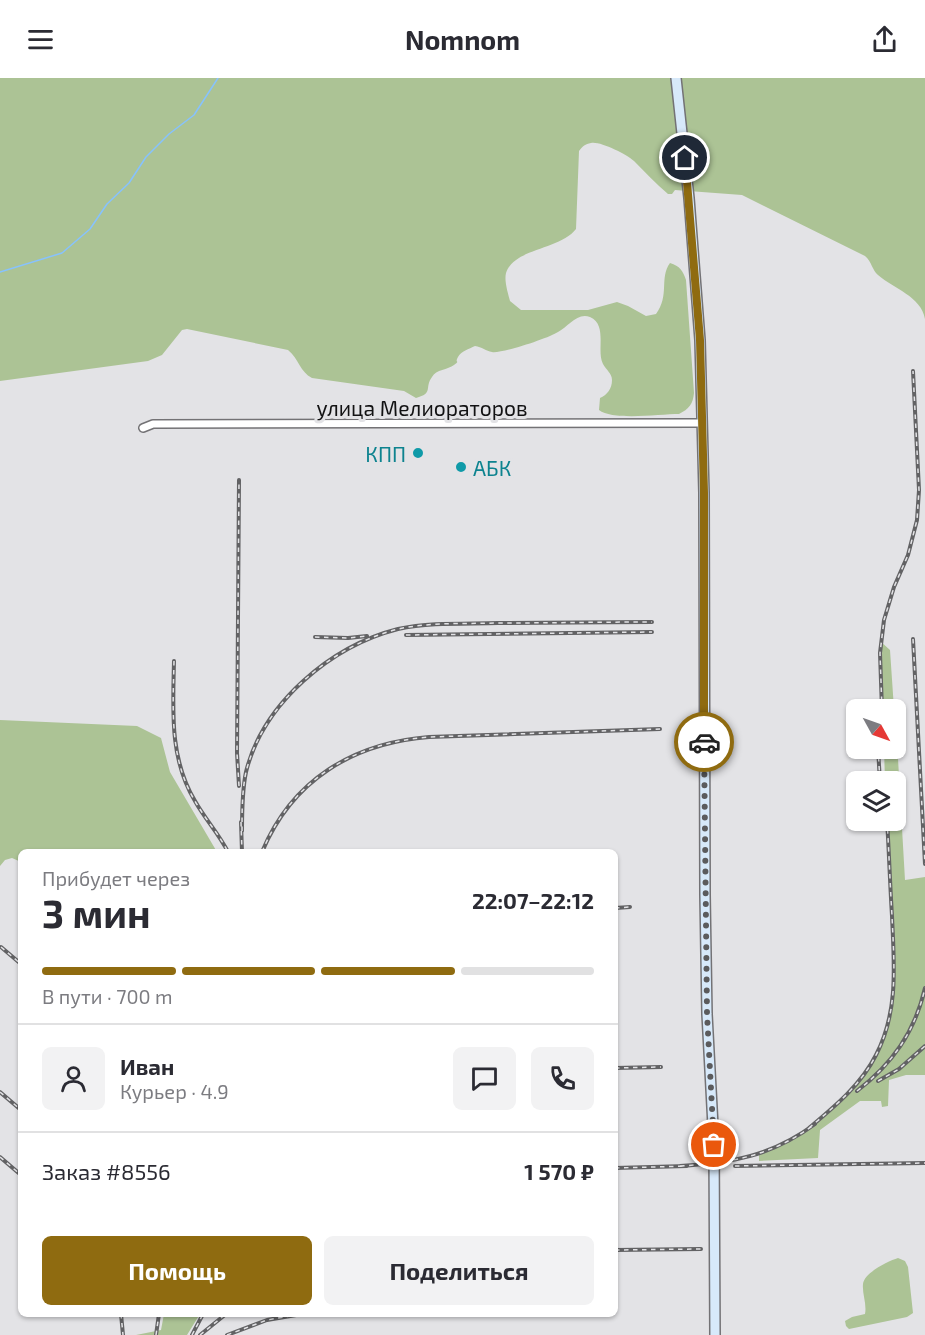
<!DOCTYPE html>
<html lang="ru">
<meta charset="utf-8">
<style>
body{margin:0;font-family:"Exo 2",sans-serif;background:#f2f2f3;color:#2b2b33;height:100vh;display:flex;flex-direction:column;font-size:22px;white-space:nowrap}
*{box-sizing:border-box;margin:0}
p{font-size:20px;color:#7c7c81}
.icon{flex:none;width:33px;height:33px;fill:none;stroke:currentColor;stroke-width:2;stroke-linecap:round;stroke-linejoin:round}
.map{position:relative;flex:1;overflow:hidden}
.sheet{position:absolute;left:18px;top:771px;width:600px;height:468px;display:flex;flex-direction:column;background:#fff;border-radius:9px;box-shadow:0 2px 4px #0004}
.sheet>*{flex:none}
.needle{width:39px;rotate:130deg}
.tools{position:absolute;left:846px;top:621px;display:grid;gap:12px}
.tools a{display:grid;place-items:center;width:60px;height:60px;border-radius:9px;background:#fff;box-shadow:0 2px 4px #0004;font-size:30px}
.pin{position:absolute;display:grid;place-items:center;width:51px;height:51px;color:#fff;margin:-26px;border:3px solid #fff;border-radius:50%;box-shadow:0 2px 6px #0007}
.courier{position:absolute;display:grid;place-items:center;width:60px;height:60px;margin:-30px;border:4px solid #8f6b10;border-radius:50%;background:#fff;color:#222;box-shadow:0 2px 8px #0007}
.headline em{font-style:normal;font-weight:700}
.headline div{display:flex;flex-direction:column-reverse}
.headline{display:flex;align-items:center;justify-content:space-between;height:102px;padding:0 24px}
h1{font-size:39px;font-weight:700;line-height:45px}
.bar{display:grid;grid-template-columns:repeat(4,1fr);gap:9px 6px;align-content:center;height:72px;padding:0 24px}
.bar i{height:8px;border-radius:4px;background:#e1e1e2}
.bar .current{background:#8f6b10}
.bar p{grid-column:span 4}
.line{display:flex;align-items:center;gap:15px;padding:0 24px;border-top:2px solid #e1e1e2}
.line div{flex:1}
.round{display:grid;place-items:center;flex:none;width:63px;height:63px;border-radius:9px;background:#f2f2f3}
.button{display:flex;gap:12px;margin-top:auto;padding:12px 24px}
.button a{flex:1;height:69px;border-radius:9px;background:#8f6b10;color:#fff;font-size:24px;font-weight:700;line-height:69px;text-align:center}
.button a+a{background:#f2f2f3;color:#2b2b33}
header{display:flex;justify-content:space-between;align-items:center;height:78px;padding:0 24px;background:#fff;font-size:27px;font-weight:700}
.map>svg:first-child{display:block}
.green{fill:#acc395}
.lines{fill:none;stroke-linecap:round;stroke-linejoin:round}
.stream{stroke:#87c2fe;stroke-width:1.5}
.minor-casing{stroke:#737275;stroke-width:10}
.secondary-casing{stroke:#737275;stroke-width:12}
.minor{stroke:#fff;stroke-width:7}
.secondary{stroke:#d7e9fa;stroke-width:9}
.rail-casing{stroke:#626264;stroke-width:4}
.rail{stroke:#e3e3e6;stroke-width:1.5;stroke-dasharray:4.5;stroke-linecap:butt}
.done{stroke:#5b5b5d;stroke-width:6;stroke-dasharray:0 10.8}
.route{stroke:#8f6b10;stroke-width:8}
.culture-dot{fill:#0f9aa8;stroke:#e3e3e6;stroke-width:2}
.labels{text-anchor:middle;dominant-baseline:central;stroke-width:6;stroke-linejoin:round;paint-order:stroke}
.street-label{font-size:21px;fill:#121213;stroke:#e3e3e6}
.culture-label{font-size:21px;fill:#0d838f;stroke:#e3e3e6;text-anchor:end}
</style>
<header><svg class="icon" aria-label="menu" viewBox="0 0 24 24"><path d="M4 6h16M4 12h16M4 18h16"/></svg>Nomnom<svg class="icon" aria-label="share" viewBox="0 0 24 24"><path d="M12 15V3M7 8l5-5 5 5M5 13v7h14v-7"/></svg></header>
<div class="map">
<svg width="925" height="1257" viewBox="0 0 925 1257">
<rect width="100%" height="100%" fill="#e3e3e6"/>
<!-- green -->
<path class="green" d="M0 0H925V241C921 218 894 211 878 197 872 192 872 184 865 178L742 117 675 112 672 116H668C655 105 645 94 634 83 626 76 600 63 591 65 585 66 583 68 579 73L576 151C560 172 514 170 506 195 504 203 508 215 510 223L521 232H588L617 224 628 228 646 238 656 236C670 217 659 200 670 185 680 188 683 193 686 202L694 315C693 326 689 331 679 336 660 336 613 343 599 332L600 320C607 317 612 311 612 302 612 295 606 292 603 286 596 273 608 247 590 239 577 234 568 249 558 254 549 260 501 276 492 274 486 273 482 269 475 268 469 271 461 273 458 279 454 286 461 282 454 287 448 292 436 291 432 299 424 310 434 315 416 320L404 313 312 300C300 294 299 281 288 272L187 251 182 252 162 277 148 283 0 303Z
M880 563 890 572 894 631H882Z
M0 642 137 648 161 660 170 694 217 774H21V784L12 780 5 782 0 788Z
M896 646 905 802 925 799V997H906L889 1002 888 1028 882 1029 881 1023H860L820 1052 818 1080 759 1083V1077C806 1059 854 1021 877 976 887 956 892 932 894 910L887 743 896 742V704L885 703 884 671 896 670Z
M898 1180 905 1183 908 1189 913 1235 907 1239 849 1251 846 1248 845 1243 852 1239 865 1236C867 1226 862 1216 863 1206 864 1195 888 1183 898 1180Z
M164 1236H200L187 1257H136L161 1252Z"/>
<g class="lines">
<!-- stream -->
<path class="stream" d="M0 194 62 175 90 151 107 126 129 105 146 79 169 56 194 37 218 0"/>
<!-- minor casing -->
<g class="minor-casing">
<path id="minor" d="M143 350 153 346 701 345"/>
</g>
<!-- secondary casing -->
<g class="secondary-casing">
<path id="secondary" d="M676 0 689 120 700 262 704 415 705 817 707 936 714 1067 715 1257"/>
</g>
<!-- minor -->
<use href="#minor" class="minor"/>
<!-- secondary -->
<use href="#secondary" class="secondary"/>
<!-- rail casing -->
<g class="rail-casing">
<path id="rail" d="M406 557 652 554
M315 559 348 560 367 558
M913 561 925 786
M174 583C173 631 169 680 195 723 205 741 219 756 228 774
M882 632 880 575 884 542 894 509 908 477 917 442 919 412 913 293
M878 670 880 704
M239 708 237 675 239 402
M241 744 242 774
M242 753C242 733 242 713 246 694 263 625 331 568 398 551 431 544 465 546 498 545 549 545 601 544 652 544
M262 774C292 702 353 665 429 659L660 651
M615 830 630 829
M1 869 21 886
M615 990 661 989
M878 1003 899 991 925 968
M857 1013C892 986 915 954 925 910
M0 1014 21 1032
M809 1050C834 1029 861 1007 876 977 899 933 894 885 892 838 890 806 889 774 887 742
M0 1079 21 1097
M680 1088C731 1085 772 1078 815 1046
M735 1088 925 1085
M615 1090 687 1088
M615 1172 701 1171
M121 1236 123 1257
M156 1257 159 1236
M192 1257 203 1236
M200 1257 226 1236
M227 1257 267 1242 302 1236"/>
</g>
<!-- rail -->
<use href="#rail" class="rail"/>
</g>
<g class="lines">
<!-- done -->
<path class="done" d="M704 664 707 936 714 1067"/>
<!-- route -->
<path class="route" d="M685 80 700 262 704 415V664"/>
</g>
<!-- markers -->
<g class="culture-dot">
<circle cx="418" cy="375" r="6"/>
<circle cx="461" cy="389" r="6"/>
</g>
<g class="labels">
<!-- street labels -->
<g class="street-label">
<text x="422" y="329">улица Мелиораторов</text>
</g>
<!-- culture labels -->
<g class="culture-label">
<text x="406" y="375">КПП</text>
<text x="473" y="389" text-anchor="start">АБК</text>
</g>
</g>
</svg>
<div class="tools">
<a><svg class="needle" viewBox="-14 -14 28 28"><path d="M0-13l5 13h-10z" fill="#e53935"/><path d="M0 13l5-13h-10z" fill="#7c7c81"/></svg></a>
<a><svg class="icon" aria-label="layers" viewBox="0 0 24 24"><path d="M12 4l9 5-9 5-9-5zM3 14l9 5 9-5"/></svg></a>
</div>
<div class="pin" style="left:714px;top:1067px;background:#ea580c"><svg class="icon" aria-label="bag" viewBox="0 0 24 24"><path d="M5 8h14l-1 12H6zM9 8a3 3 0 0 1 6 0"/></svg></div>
<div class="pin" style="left:685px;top:80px;background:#1f2937"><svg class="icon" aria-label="home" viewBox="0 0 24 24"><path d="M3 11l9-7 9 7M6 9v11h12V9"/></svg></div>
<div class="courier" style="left:704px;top:664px"><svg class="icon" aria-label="car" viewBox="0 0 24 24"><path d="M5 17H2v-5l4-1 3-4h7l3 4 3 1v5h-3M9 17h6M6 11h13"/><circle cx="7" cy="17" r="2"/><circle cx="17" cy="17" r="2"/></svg></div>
<section class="sheet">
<div class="headline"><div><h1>3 мин</h1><p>Прибудет через</p></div><em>22:07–22:12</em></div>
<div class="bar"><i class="current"></i><i class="current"></i><i class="current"></i><i></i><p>В пути · 700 m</p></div>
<div class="line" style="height:108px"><a class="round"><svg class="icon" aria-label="person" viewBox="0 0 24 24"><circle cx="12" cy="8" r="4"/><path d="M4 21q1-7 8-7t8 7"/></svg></a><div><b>Иван</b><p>Курьер · 4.9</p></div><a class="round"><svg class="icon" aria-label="chat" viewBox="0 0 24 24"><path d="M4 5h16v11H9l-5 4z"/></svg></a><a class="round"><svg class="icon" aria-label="phone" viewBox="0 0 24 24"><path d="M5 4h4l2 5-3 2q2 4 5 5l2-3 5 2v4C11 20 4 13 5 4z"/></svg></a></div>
<div class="line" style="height:78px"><div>Заказ #8556</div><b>1 570 ₽</b></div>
<div class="button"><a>Помощь</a><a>Поделиться</a></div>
</section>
</div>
